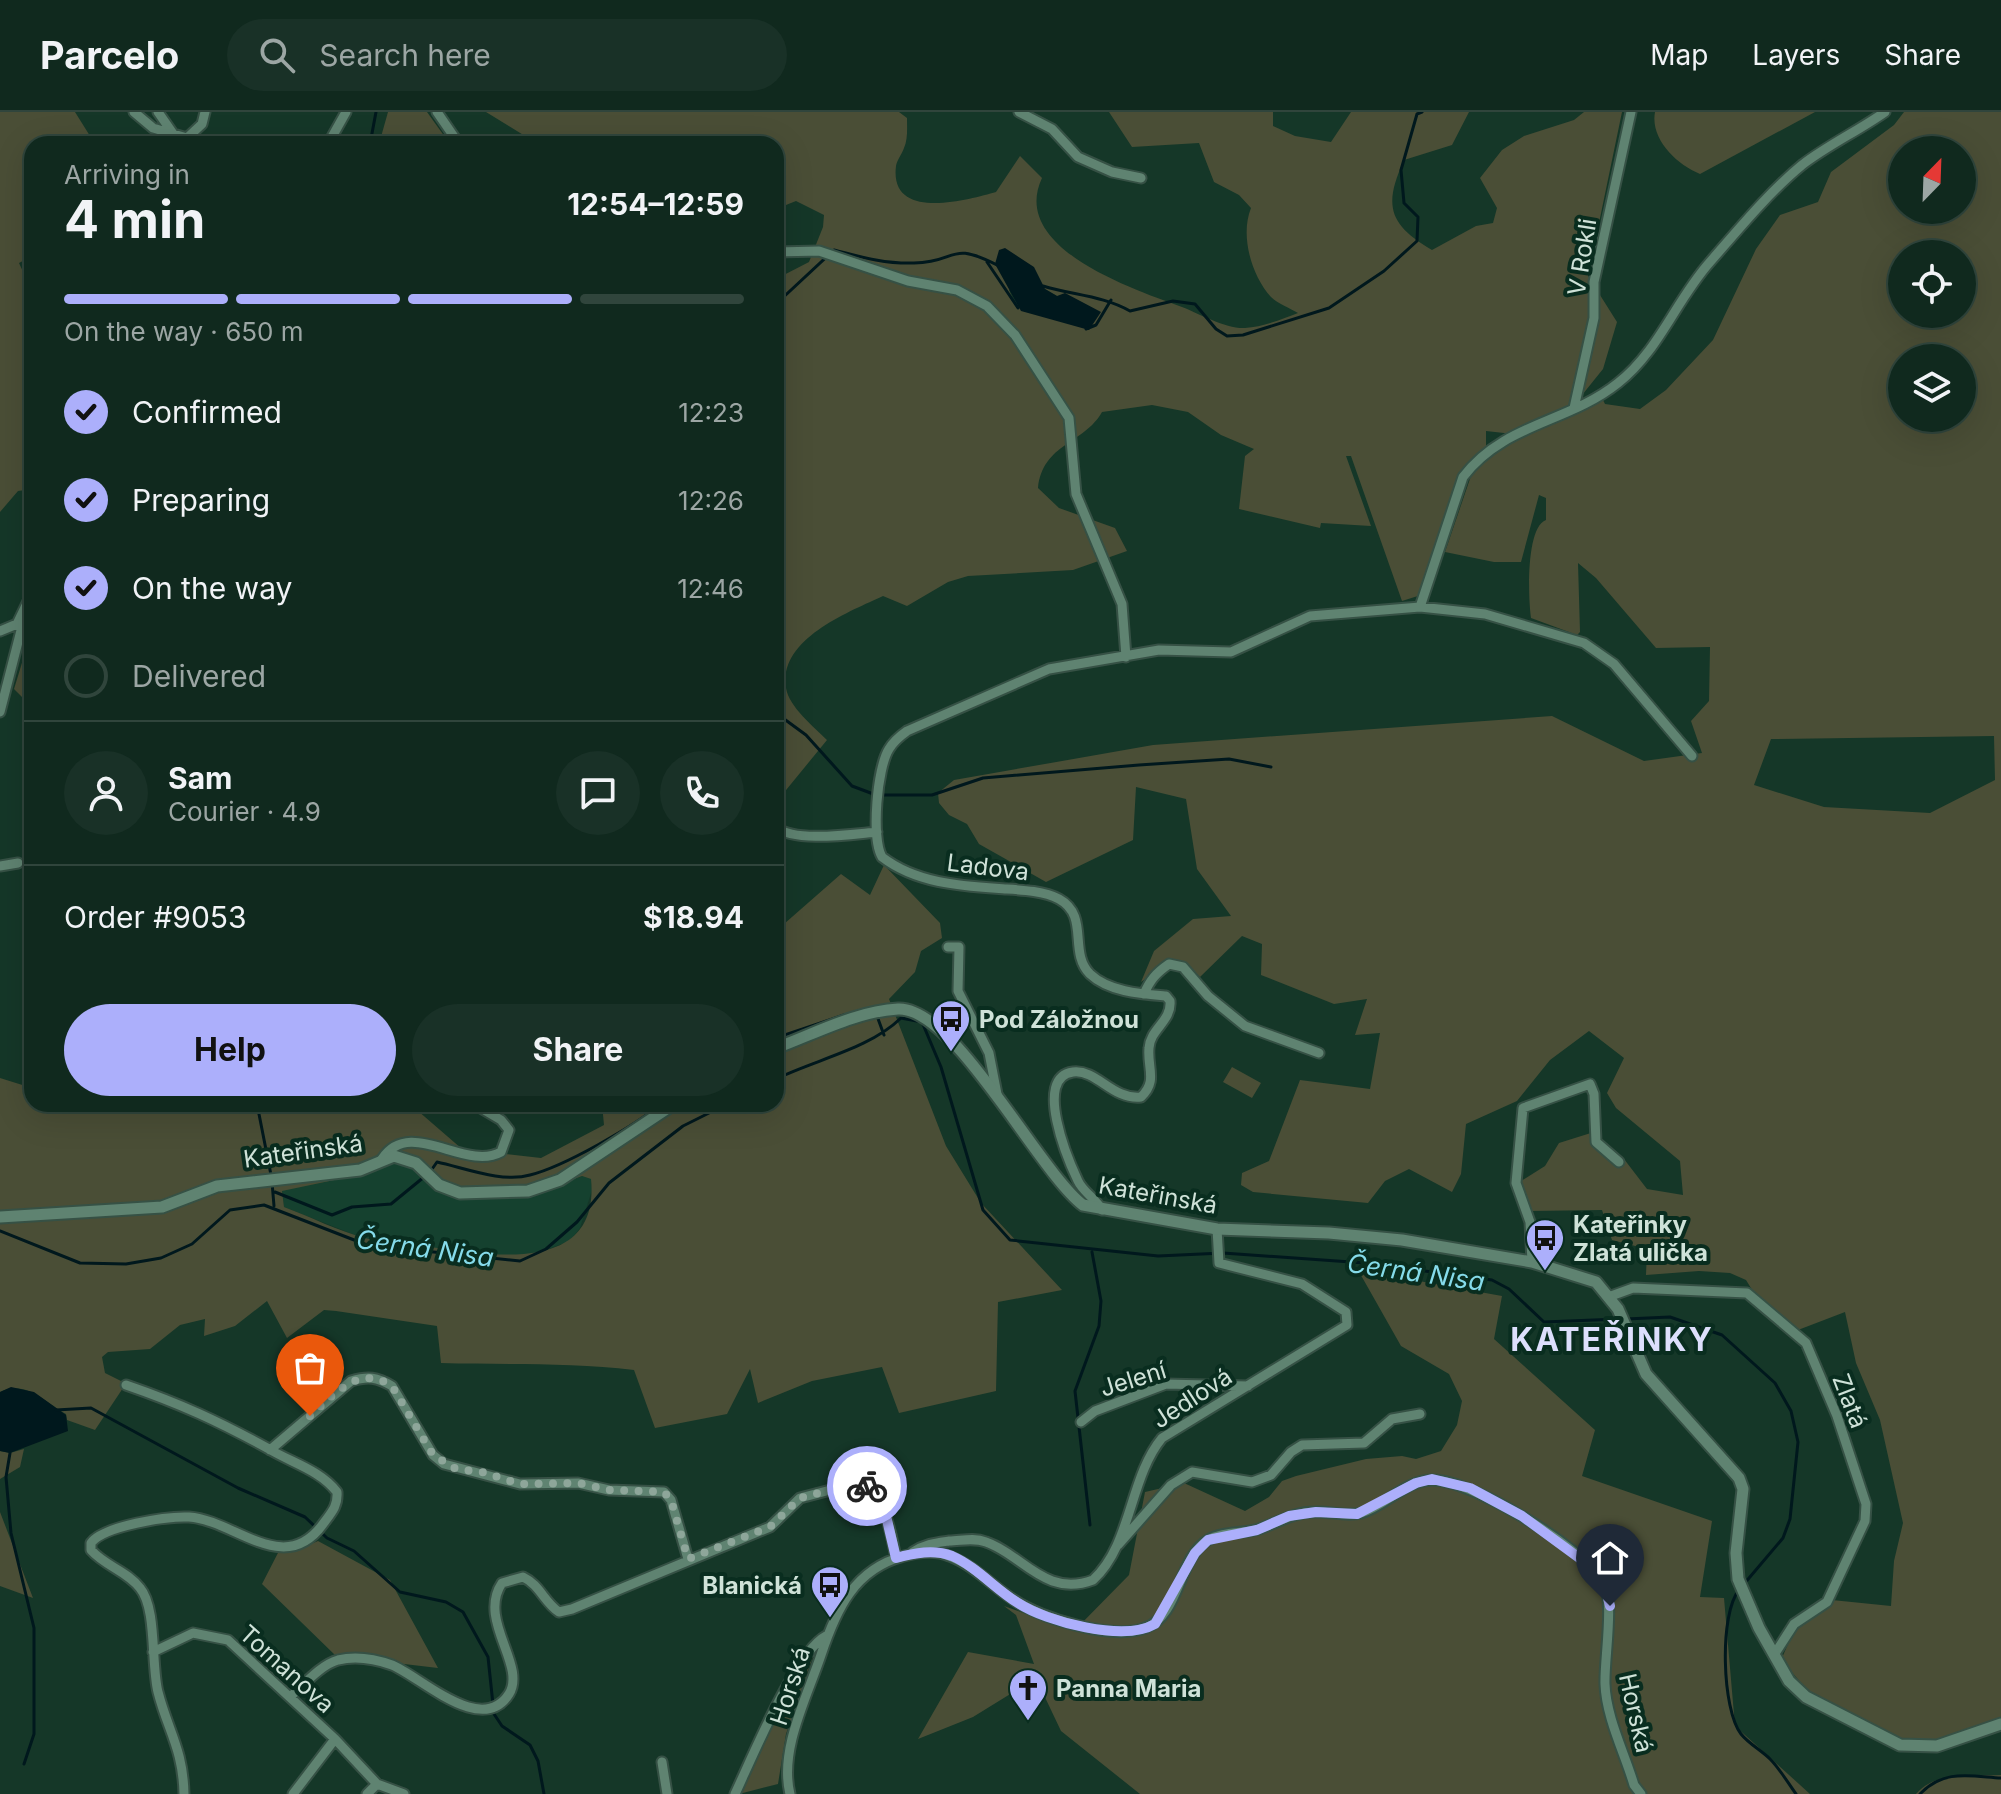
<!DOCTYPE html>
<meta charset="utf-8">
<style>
body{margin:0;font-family:Inter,sans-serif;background:#193127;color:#f1f3f6;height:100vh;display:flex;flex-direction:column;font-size:30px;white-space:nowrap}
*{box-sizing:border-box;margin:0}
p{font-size:26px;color:#9ca6a4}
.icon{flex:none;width:44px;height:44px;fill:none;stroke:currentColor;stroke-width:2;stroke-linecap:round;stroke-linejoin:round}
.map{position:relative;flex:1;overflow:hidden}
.drawer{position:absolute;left:24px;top:24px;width:760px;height:976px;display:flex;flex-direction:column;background:#10291e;border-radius:24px;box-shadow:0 8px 32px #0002,0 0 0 2px #30453c}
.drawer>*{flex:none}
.needle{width:52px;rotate:23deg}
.fabs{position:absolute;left:1888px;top:24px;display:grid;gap:16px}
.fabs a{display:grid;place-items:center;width:88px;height:88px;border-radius:50%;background:#10291e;box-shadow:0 8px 32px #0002,0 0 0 2px #30453c;font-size:40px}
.pin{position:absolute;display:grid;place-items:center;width:68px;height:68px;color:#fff;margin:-82px -34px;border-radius:50% 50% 50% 0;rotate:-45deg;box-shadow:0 0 8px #0007}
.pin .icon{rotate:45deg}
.courier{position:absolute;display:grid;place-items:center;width:80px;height:80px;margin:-40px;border:6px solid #acaffb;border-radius:50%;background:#fff;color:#222;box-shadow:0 2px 10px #0007}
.summary em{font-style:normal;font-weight:700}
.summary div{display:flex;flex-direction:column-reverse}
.summary{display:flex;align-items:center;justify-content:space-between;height:136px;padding:0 40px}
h1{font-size:52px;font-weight:700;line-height:60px}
.bar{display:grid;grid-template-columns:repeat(4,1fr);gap:12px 8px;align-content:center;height:96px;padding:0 40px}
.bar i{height:10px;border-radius:6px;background:#30453c}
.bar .selected{background:#acaffb}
.bar p{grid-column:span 4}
.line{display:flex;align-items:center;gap:20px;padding:0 40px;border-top:2px solid #30453c}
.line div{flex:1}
.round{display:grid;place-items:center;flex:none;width:84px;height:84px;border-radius:42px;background:#193127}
ol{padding:0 40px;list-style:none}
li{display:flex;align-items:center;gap:24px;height:88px}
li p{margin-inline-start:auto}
li .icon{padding:8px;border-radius:50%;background:#acaffb;color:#111;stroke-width:4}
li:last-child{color:#9ca6a4}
li i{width:44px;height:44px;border:4px solid #30453c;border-radius:50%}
.primary-button{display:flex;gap:16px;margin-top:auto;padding:16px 40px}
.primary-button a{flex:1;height:92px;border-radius:48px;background:#acaffb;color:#111;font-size:32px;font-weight:700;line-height:92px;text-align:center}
.primary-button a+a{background:#193127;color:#f1f3f6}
header{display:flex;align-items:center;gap:48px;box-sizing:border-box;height:112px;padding:0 40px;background:#10291e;border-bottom:2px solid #30453c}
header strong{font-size:38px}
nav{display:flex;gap:44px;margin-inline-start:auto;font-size:28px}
.search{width:560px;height:72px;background:#193127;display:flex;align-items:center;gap:20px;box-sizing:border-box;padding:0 28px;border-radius:44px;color:#9ca6a4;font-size:30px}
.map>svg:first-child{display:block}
.built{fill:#15412f}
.green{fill:#4a4e36;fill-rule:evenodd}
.water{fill:#00181d}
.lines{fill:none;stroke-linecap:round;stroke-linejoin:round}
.stream{stroke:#00181d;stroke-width:3}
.minor-casing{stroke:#365145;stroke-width:13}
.tertiary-casing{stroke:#365145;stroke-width:15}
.minor{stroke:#5f8371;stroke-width:9}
.tertiary{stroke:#5f8371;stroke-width:11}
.done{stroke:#8ea69a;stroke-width:8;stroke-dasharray:0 14.4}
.route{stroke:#acaffb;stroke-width:10}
.labels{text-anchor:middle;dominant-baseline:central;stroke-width:8;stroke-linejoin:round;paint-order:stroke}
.street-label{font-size:24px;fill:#cfe2d8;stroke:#092d1f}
.poi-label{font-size:24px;font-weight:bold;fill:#cfe2d8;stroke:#092d1f;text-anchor:start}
.water-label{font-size:26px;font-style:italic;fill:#85dbea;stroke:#092d1f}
.district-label{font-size:32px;font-weight:bold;letter-spacing:2px;fill:#dddffc;stroke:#092d1f}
</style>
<header>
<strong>Parcelo</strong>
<div class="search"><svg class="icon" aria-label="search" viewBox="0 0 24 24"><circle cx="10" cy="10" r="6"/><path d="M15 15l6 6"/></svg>Search here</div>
<nav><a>Map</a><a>Layers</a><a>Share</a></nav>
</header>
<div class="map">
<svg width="2001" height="1682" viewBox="0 0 2001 1682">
<rect width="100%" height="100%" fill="#153728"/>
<!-- built -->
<path class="built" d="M401 1049 544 1079 582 1064 591 1067 592 1078 580 1116 570 1129 535 1142 505 1145 365 1127 284 1095 282 1078Z"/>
<!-- green -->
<path class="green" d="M0 0H75L95 32H32V126L29 128 32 144 19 151 32 179V377L18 379 0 400Z
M388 0H427L450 32H379Z
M486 0H899L907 6C907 16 908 27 904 36 902 42 897 48 896 54 889 110 968 88 996 80L1020 44 1042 66C1009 136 1133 177 1182 195 1200 202 1226 217 1245 216 1262 215 1283 207 1298 201 1290 196 1278 192 1271 185 1251 163 1240 123 1251 96L1239 83 1214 70 1199 31 1132 35 1109 0H1273V14L1295 24 1331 30 1351 0H1469L1452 33 1404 48C1383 94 1389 113 1432 138L1476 114 1493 111 1497 96 1480 66 1502 38 1524 24 1574 8 1584 0H1622L1588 164 1617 210 1603 257 1570 298 1602 286 1605 292 1640 297 1666 278 1713 228 1756 137 1780 103 1818 90 1831 60 1894 13 1904 0H2001V1607L1935 1629 1901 1628 1809 1580 1781 1548 1796 1514 1832 1488 1891 1494 1894 1449 1903 1411 1880 1308 1856 1251 1845 1200 1798 1218 1754 1181 1746 1168 1730 1161 1699 1159 1646 1163 1647 1137 1612 1128 1602 1098 1529 1099 1521 1069 1545 1054 1559 1031 1594 1020 1624 1047 1647 1077 1683 1083 1680 1049 1616 996 1607 981 1624 946 1589 919 1550 948 1517 989 1466 1012 1461 1062 1452 1080 1409 1057 1385 1069 1368 1091 1253 1080 1241 1073 1242 1061 1269 1049 1300 968 1370 977 1380 921 1355 923 1367 887 1334 892 1261 863 1262 832 1242 824 1200 865 1186 852 1173 847 1141 870 1154 839 1193 807 1231 804 1197 757 1186 687 1136 675 1133 728 1046 770 979 732 967 712 949 703 939 691 938 681 954 668 1153 633 1552 604 1644 649 1702 641 1691 609 1709 589 1710 535 1656 536 1596 466 1578 451 1580 520 1577 523 1531 506C1528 485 1526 415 1546 408V386L1539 383 1521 450H1494L1445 440 1473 358 1522 323 1486 319V334L1460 364 1421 483 1402 489 1351 344H1346L1371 414 1321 411 1320 416 1239 397 1245 344 1254 337 1221 323 1188 300 1152 293 1102 300C1084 332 1043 331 1038 376L1059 396 1115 416 1127 439 1073 458 968 464 948 470 907 494 883 484C849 500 778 527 786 576 789 595 814 615 827 628L782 683 776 673V167L809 150 823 115 824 103 796 89 776 97V32H538ZM1902 38H1962V98H1902ZM1902 142H1962V202H1902ZM1045 177 1057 184 1017 196 1009 178ZM1902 246H1962V306H1902ZM1994 624 1995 668 1930 701 1824 695 1754 673 1771 627Z
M1655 0H1815L1700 62C1676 52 1650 27 1655 0Z
M32 518V587L22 585 14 577Z
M884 753 940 811 942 826 921 839 915 860 889 887 946 1034 981 1091 1062 1178 998 1190 996 1279 899 1301 882 1255 812 1269 758 1291 750 1257 727 1302 655 1316 634 1258C570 1250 505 1253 441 1251L437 1214 336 1199 324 1198 287 1226 267 1189 235 1214 204 1224 205 1207 180 1213 150 1237 108 1240 102 1245 105 1261 129 1273 123 1276 95 1318 67 1308 66 1302C45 1290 25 1267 0 1280V966L32 976V992H51L62 1001H111L140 992H410L462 1037 541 1046 604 1013 602 992H776V819L841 762 870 783ZM401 1049 423 1053 438 1079C488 1094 535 1083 582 1064L591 1067C600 1161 496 1144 438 1136 414 1133 387 1133 365 1126 338 1119 311 1105 284 1095L282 1079 358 1063Z
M1232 955 1261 971 1252 986 1223 970Z
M1358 1158 1502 1184 1494 1227 1595 1318 1582 1364 1712 1409 1700 1485 1724 1486 1735 1614 1810 1682H1140L1061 1619 1042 1579 1020 1576 973 1605 918 1627 968 1540 1034 1552 1016 1503 1004 1494 1074 1519 1129 1463 1145 1380 1184 1371 1245 1399 1269 1385 1282 1369 1296 1364 1366 1347 1402 1344 1416 1347 1441 1339 1457 1313 1462 1289 1449 1262 1401 1234Z
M24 1337 20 1355 0 1367V1339L10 1341Z
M0 1400 33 1486 0 1474Z
M318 1429 390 1468 438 1556 336 1544 262 1472 280 1437H299Z
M817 1533 786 1622 778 1672 739 1682 741 1671Z
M2001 1663V1682H1916C1935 1659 1972 1664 2001 1663Z"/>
<!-- water -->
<path class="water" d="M1005 136 1034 155 1045 177 1057 184 1065 181 1101 200 1089 218 1021 199 995 152 999 138Z
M11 1275 34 1280 66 1303 68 1319 10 1341 0 1339V1280Z"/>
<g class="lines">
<!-- stream -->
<path class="stream" d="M370 32 376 0
M987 150 1018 196
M1043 174C1073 183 1104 184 1130 199L1173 189 1195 192 1216 217 1227 224 1243 223 1329 196 1384 159 1417 129 1418 105 1404 91 1401 58 1417 2 1422 0
M776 192 834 138C861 145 886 152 914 151 959 150 948 128 997 153
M1086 217 1096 213 1111 188
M776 601 806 623 852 674 876 683H932L983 666 1139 653 1229 647 1271 655
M859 899 874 897
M877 904 884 923
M776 926 844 903
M776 967C817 947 869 937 901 906L922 910 941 955 983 1098 1010 1128 1158 1144 1223 1141 1365 1151 1492 1168 1509 1177 1544 1210 1619 1207
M257 992 271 1063
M430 1060 437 1050C465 1056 502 1071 530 1063 563 1055 635 1014 661 992
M272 1070 274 1094
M275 1080 332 1103 352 1095 391 1092 424 1065
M0 1119 80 1151 126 1152 161 1146 192 1132 230 1098 264 1093 367 1133 520 1149 546 1137 577 1110 609 1071 683 1014 727 992
M1626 1207 1670 1205 1722 1223 1775 1271 1791 1299 1798 1330 1790 1407 1783 1426 1744 1472
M56 1298 91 1296 238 1376 305 1405 327 1426 354 1439 400 1480 446 1490 463 1500 488 1545 494 1602 502 1614 530 1633 538 1649 544 1682
M10 1341 6 1365 11 1421 34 1516V1622L24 1652
M1090 1413 1075 1279 1099 1214 1101 1189 1092 1140
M1739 1478C1719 1502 1722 1598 1741 1622 1749 1632 1761 1638 1770 1647 1780 1657 1788 1671 1796 1682
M1920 1682C1944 1657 1969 1664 2001 1666"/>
<!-- minor casing -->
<g class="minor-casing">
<path id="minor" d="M134 0 153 16 187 26 202 12 205 0
M158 0 174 23
M437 0 459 32
M1019 0 1052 17 1078 45 1112 60 1141 66
M328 32 346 0
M776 140 819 139 908 169 957 178 987 194 1015 223 1069 306 1076 382 1122 492 1126 545
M1574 296 1594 206V170L1631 0
M1420 495 1463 365C1504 311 1568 311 1618 271 1659 239 1676 188 1710 150 1738 118 1769 80 1802 53 1828 33 1858 19 1885 0
M0 519 17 512 32 481
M0 600 27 495
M776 715C794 731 853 722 877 720
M0 754 18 751
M948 835H959L958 879 989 941 997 982
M1144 882C1150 868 1156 861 1169 852L1183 855 1208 884 1245 914 1319 941
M382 1047C410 1004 465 1060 501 1040L509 1018 501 1008 474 992
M1102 1098C1096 1087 1083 1080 1078 1069 1068 1048 1033 965 1073 960 1097 957 1112 988 1141 985 1158 969 1147 956 1149 936 1150 917 1172 909 1170 889L1166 884C1142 882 1109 880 1090 862 1068 840 1090 804 1059 787 1044 779 1022 778 1005 777 963 774 917 772 882 745 871 726 877 656 889 637 893 630 900 624 907 619L1049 557 1159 538 1231 540 1310 504 1420 495 1485 502 1584 531 1614 552 1692 644
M1532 1150 1530 1110 1516 1071 1523 996 1590 972 1594 982 1596 1030 1619 1050
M1611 1184 1633 1176 1747 1181 1806 1231 1837 1304 1866 1392 1865 1409 1827 1490 1794 1512 1774 1543
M126 1273C181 1292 218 1309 269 1337 292 1351 320 1358 337 1380 338 1394 332 1400 323 1412 284 1466 235 1408 189 1405 167 1404 103 1414 91 1431V1438C105 1454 127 1459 140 1476 157 1496 151 1553 158 1580 168 1619 183 1637 184 1682
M1081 1310 1095 1299 1166 1272 1248 1274
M270 1338 351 1269C368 1264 377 1265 392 1274L433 1343 444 1352 520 1372 578 1371 609 1378 664 1380 671 1388 688 1447
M1118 1433 1171 1373 1192 1360 1252 1370 1271 1363 1291 1340 1302 1333 1364 1331 1392 1307 1420 1302
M913 1440C925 1432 935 1431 949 1429 961 1429 973 1425 986 1430 1022 1442 1045 1486 1093 1468 1132 1432 1129 1366 1162 1326L1347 1213 1346 1200 1302 1172 1219 1151 1217 1117
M153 1540 193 1521 228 1528 335 1627 377 1672 404 1682
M290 1585C303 1574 320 1553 338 1548 355 1544 375 1547 392 1553 421 1565 482 1625 509 1582 527 1553 477 1508 502 1471L523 1465C540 1473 544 1490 559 1500L572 1497 770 1415 800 1386 857 1371C885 1377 891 1423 896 1446
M662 1650 667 1682
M293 1682 335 1627
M367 1682 377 1672
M735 1682C751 1648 796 1539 826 1524
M790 1682C779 1638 807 1585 821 1543 836 1498 854 1457 904 1444 919 1440 935 1438 949 1444 974 1453 992 1474 1014 1488 1042 1507 1113 1528 1145 1516 1180 1504 1178 1446 1208 1428 1223 1419 1243 1422 1259 1417 1279 1410 1294 1400 1315 1400 1330 1399 1346 1405 1361 1401 1385 1394 1405 1369 1431 1368 1470 1366 1582 1436 1603 1469 1615 1488 1604 1547 1605 1572 1606 1605 1625 1642 1634 1673L1641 1682"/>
</g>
<!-- tertiary casing -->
<g class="tertiary-casing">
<path id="tertiary" d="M776 936C814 922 857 899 898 897 954 894 1039 1060 1083 1093L1217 1117 1329 1121 1402 1128 1532 1150 1596 1170 1618 1197 1646 1262 1739 1366 1743 1377 1736 1441 1738 1467 1759 1516 1789 1569 1806 1585 1900 1633 1937 1634 2001 1612
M0 1105 162 1095 217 1074 360 1058 394 1044 416 1051 439 1073 460 1081 528 1079 560 1068 674 992"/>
</g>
<!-- minor -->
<use href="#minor" class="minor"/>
<!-- tertiary -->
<use href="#tertiary" class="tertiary"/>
</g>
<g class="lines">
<!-- done -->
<path class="done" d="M310 1304C335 1282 358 1252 392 1274L433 1343 456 1357 482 1360 520 1372 578 1371 609 1378 664 1380 671 1388 688 1447 770 1415 800 1386 857 1371 867 1374"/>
<!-- route -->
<path class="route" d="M867 1374 887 1408 896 1446C914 1441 934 1437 952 1444 977 1455 995 1477 1018 1491 1047 1510 1124 1530 1155 1512L1195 1441 1208 1428 1257 1418 1289 1404 1316 1400 1357 1402 1416 1371 1432 1367 1470 1376 1522 1404 1582 1448 1604 1470 1610 1494"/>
</g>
<!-- icons -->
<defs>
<g id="bus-pin" transform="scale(2)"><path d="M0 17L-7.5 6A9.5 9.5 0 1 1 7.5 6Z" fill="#acaffb" stroke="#092d1f"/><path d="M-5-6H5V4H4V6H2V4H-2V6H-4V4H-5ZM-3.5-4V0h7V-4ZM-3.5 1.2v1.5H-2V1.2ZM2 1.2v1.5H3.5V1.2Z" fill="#111"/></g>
<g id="church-pin" transform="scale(2)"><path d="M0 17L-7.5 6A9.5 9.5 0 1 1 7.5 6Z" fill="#acaffb" stroke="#092d1f"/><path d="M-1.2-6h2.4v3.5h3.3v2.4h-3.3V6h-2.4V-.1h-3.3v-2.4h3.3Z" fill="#111"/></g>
</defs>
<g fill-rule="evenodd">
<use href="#bus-pin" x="951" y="907"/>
<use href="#bus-pin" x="1545" y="1126"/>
<use href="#bus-pin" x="830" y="1473"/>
<use href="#church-pin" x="1028" y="1576"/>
</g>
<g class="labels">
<!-- street labels -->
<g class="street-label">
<text transform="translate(1582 145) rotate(-81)">V Rokli</text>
<text transform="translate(988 755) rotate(7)">Ladova</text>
<text transform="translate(303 1039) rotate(-8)">Kateřinská</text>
<text transform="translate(1158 1083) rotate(10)">Kateřinská</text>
<text transform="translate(1133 1267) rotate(-17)">Jelení</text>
<text transform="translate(1192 1286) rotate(-33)">Jedlová</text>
<text transform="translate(1850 1289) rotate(69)">Zlatá</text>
<text transform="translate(287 1557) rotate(42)">Tomanova</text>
<text transform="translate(790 1574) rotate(-72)">Horská</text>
<text transform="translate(1636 1601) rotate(77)">Horská</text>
</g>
<!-- poi labels -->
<g class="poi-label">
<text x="979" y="907">Pod Záložnou</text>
<text x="1573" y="1112">Kateřinky<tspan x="1573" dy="28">Zlatá ulička</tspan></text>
<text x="802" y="1473" text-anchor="end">Blanická</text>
<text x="1056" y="1576">Panna Maria</text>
</g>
<!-- water labels -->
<g class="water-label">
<text transform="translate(425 1136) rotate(8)">Černá Nisa</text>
<text transform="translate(1416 1160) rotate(8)">Černá Nisa</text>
</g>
<!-- district labels -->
<g class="district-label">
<text x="1612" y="1227">KATEŘINKY</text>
</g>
</g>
</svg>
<div class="fabs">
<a><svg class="needle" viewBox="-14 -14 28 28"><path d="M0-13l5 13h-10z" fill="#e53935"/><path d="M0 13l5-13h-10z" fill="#9ca6a4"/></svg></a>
<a><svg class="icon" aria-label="locate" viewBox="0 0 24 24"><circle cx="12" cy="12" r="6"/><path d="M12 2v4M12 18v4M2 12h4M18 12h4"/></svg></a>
<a><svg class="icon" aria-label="layers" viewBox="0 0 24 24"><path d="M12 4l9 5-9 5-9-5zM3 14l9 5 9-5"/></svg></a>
</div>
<div class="pin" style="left:310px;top:1304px;background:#ea580c"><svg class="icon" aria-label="bag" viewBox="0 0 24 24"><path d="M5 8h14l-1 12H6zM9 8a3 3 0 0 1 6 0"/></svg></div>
<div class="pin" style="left:1610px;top:1494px;background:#1f2937"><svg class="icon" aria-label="home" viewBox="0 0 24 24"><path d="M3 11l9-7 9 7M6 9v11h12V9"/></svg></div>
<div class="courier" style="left:867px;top:1374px"><svg class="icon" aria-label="bike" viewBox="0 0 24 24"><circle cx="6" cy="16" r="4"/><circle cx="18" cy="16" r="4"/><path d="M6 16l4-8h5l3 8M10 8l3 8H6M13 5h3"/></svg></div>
<section class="drawer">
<div class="summary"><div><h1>4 min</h1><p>Arriving in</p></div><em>12:54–12:59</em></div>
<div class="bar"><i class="selected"></i><i class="selected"></i><i class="selected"></i><i></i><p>On the way · 650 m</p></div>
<ol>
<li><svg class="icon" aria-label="check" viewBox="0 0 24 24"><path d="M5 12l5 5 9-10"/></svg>Confirmed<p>12:23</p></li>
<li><svg class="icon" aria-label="check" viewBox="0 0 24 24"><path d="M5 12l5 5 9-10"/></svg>Preparing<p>12:26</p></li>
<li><svg class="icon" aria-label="check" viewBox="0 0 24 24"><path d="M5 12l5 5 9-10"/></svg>On the way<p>12:46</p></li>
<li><i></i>Delivered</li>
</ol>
<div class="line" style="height:144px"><a class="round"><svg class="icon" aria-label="person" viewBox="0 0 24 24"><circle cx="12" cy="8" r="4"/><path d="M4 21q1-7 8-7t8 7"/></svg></a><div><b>Sam</b><p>Courier · 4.9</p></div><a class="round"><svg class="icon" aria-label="chat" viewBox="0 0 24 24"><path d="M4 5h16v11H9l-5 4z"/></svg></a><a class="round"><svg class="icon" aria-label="phone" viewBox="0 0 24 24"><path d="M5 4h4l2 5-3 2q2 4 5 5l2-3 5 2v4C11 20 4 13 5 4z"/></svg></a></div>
<div class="line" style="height:104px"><div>Order #9053</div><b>$18.94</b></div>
<div class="primary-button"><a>Help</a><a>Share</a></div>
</section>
</div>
